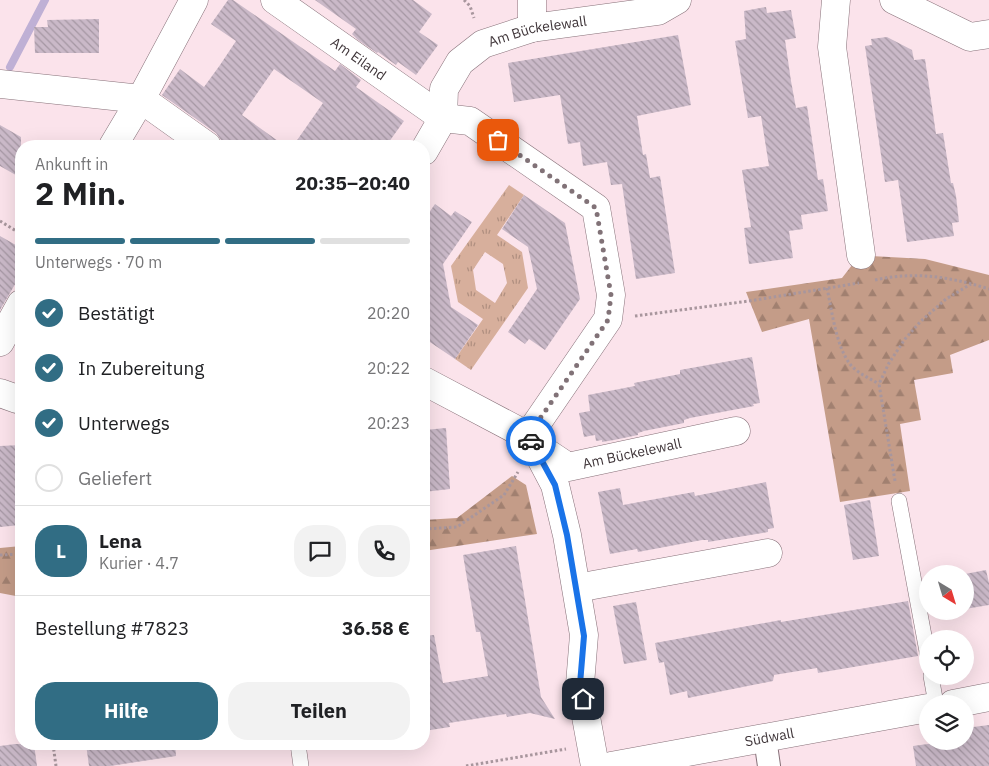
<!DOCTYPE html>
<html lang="de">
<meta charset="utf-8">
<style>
body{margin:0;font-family:"IBM Plex Sans",sans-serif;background:#f2f2f2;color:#202124;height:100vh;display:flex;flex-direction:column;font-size:19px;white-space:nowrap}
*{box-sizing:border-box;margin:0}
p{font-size:16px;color:#757577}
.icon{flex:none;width:28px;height:28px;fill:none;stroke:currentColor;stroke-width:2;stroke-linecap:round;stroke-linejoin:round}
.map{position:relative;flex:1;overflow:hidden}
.details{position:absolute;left:15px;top:140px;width:415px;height:610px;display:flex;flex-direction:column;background:#fff;border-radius:20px;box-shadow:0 5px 20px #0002}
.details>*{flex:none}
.needle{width:32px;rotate:142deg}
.buttons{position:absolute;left:919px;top:565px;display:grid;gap:10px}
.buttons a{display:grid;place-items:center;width:55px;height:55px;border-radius:50%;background:#fff;box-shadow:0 5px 20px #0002;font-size:25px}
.pin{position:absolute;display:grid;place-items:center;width:42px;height:42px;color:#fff;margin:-21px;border-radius:10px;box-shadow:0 2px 8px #0006}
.courier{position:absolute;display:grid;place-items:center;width:50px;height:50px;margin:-25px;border:4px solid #1a73e8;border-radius:50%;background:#fff;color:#222;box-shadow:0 1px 6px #0007}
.head em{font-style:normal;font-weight:700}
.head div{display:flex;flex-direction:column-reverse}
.head{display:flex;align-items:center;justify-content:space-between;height:85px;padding:0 20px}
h1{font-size:32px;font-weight:700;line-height:38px}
.bar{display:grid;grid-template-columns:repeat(4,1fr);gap:8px 5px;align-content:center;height:60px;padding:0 20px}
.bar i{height:6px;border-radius:4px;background:#e0e0e0}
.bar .on{background:#316d84}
.bar p{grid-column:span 4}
.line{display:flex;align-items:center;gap:12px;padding:0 20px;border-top:1px solid #e0e0e0}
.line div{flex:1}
.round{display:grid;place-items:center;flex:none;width:52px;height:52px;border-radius:20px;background:#f2f2f2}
ol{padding:0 20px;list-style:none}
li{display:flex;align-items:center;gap:15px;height:55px}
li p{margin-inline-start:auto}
li .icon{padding:5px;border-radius:50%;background:#316d84;color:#fff;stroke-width:4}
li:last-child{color:#757577}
li i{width:28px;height:28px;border:2px solid #e0e0e0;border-radius:50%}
.primary-button{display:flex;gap:10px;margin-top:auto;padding:10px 20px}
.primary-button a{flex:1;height:58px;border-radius:20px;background:#316d84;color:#fff;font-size:20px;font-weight:700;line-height:58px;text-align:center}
.primary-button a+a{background:#f2f2f2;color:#202124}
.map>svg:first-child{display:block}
.grass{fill:url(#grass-tufts);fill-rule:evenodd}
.forest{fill:url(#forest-firs)}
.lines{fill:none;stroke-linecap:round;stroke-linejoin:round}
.stream{stroke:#bfb0d5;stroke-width:8}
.building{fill:url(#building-back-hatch)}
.service-casing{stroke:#877179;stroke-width:16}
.pedestrian-casing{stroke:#877179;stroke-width:24}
.minor-casing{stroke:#877179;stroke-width:29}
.tertiary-casing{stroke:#877179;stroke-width:29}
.path{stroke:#a8969d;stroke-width:3;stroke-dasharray:2.5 2.5;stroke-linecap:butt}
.service{stroke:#fff;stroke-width:15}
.pedestrian{stroke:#fff;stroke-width:22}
.minor{stroke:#fff;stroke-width:28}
.tertiary{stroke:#fff;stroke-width:28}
.done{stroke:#817277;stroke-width:5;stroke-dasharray:0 9}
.route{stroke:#1a73e8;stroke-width:6}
.labels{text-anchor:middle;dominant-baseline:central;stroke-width:5;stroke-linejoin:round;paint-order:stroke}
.street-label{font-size:14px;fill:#3f3539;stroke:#fff5f8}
</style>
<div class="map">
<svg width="989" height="766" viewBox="0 0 989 766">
<defs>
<pattern id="grass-tufts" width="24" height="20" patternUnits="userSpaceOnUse" patternTransform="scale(1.25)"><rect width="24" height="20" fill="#d7af9c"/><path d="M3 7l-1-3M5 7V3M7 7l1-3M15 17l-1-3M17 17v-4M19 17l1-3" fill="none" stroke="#b08f80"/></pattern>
<pattern id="forest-firs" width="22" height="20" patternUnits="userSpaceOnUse" patternTransform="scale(1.25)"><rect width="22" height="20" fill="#c49c88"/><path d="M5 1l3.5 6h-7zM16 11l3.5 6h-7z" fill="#a18070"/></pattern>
<pattern id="building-back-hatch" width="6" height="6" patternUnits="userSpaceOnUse" patternTransform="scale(1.25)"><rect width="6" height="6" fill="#cab9c8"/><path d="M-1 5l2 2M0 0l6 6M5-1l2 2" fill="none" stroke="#a597a3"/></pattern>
</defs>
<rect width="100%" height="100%" fill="#fbe3eb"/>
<!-- grass -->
<path class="grass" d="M509 185 524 195 497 235 522 252 528 288 471 370 455 359 483 319 458 302 451 266ZM485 252 503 264 507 283 495 303 476 290 473 270Z"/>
<!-- forest -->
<path class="forest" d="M871 256 925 259 989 275V340L950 355 953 373 914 380 921 420 900 424 910 491 840 502 809 319 762 332 746 292 842 278 856 260Z
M512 476 526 485 537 534 424 551V520L457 518Z
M21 546V597L0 593V548Z"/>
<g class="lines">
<!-- stream -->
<path class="stream" d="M10 67 45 0"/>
</g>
<!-- building -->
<path class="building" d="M228 0H233L335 71 340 64 361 80 356 87 404 121 386 146H293L323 103 274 69 242 115 285 146H230L221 140 216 133 162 95 180 69 204 87 220 65 236 41 211 24Z
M315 0H413L432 14 419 32 438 45 416 75 398 62 396 65 378 52 377 53 358 40 352 34 356 29Z
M766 7 767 13 791 10 796 38 785 40 791 81 796 108 807 106 818 180 823 179 828 211 801 215 803 229 789 231 793 258 749 264 744 228 751 227 742 170 769 166 761 116 748 118 735 41 746 39 744 11Z
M99 19V53H35L34 27H48L47 20Z
M678 35 691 105 637 116 643 155 646 154 650 178 660 176 675 273 636 279 622 184 611 185 607 162 583 166 580 142 568 144 560 95 514 102 508 63Z
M887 37 912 50 914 60 925 59 936 134 943 133 951 183H953L956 196 959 222 952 223 954 236 907 242 898 180 885 182 865 46 872 45 871 39Z
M0 125 21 137V178L0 166Z
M524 195 565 223 580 299 545 350 529 339 525 344 508 332 537 289 528 247 502 229Z
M435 204 451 216 455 211 472 222 443 264 451 307 478 325 455 359 424 338V218L426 217Z
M0 236 21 248V274L0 310Z
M752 357 760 403 753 404 754 406 690 418 684 420V423L644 431 638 433V435L614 440 602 442V440L596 441 595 435 584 437 579 413 590 411 588 395 635 386 634 383 680 374V370Z
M446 428 450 489 424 492V430Z
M21 445V525L0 527V446Z
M766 482 774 528 768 529V532L708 542V540H702L638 552 637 549 610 554 598 492 620 488 623 505 694 492 695 496Z
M870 500 879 556 853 560 844 505Z
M516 546 541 697 555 719 530 713 507 717 506 714 449 723 450 727 424 731V636L434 635 443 683 488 676 480 632H476L463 555Z
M986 570 989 583V605L965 609V574Z
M908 601 918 656 818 673 817 668 774 675 773 681 688 698 687 691 670 695 664 662 659 663 655 643 781 620V622Z
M636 602 647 660 624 664 613 606Z
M989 725V766H916L913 746 950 741H965V728Z
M15 744H34L37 766H0V746Z
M86 744H175L176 756 110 766H89Z"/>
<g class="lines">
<!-- service casing -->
<g class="service-casing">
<path id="service" d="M899 501 928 657
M931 676 936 704
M298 744 301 766"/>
</g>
<!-- pedestrian casing -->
<g class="pedestrian-casing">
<path id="pedestrian" d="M765 738 769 766"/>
</g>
<!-- minor casing -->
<g class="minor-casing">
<g id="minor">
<path id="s1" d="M275 0 443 118 470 121 596 208 611 295 608 319 528 436"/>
<path d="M836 0 832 47 861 255"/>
<path d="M894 0 970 37 989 34"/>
<path d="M532 28V0"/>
<path d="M0 84 141 99 207 146"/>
<path d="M113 146 141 99 194 0"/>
<path id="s2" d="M424 151 443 118 444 89 460 62 483 44 532 28 658 11 677 0"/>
<path d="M0 342 21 304"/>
<path d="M424 381 528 436 534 445 555 485 567 535 584 635 580 684 595 766"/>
<path d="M0 393 17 399 21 398"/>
<path id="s3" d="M535 445 568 467 736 431"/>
<path d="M577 588 768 553"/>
</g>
</g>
<!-- tertiary casing -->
<g class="tertiary-casing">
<g id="tertiary">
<path d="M953 704 989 697"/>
<path id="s4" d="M611 766 928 708"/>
</g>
</g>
<!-- path -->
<path class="path" d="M464 0 470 6 474 18
M0 221 21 234
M875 280C915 271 951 277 989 289
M827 288C832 311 836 346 850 364 857 373 869 378 879 384
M635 316 749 301 859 283
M895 481 879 384 889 363 905 339 921 321 946 299 971 284
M424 529 457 527 504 495 518 472
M0 555 21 554
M53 744 56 766
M466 766 566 749"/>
<!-- service -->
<use href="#service" class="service"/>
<!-- pedestrian -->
<use href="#pedestrian" class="pedestrian"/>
<!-- minor -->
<use href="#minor" class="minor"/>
<!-- tertiary -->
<use href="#tertiary" class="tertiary"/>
</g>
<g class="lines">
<!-- done -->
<path class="done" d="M498 140 596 208 611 295 608 320 528 436 531 441"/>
<!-- route -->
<path class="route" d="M531 441 555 485 567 535 584 636 580 684 583 699"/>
</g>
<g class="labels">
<!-- street labels -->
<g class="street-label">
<text stroke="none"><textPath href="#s2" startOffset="184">Am Bückelewall</textPath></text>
<text stroke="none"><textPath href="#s1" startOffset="102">Am Eiland</textPath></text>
<text stroke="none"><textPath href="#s3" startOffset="105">Am Bückelewall</textPath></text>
<text stroke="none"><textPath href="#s4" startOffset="161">Südwall</textPath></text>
</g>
</g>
</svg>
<div class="buttons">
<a><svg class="needle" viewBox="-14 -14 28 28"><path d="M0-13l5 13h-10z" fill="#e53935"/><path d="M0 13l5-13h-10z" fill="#757577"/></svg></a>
<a><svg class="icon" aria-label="locate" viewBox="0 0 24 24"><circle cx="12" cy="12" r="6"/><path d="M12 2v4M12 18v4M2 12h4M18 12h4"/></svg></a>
<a><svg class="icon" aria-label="layers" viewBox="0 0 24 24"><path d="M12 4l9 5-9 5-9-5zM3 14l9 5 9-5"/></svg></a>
</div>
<div class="pin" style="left:498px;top:140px;background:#ea580c"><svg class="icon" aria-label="bag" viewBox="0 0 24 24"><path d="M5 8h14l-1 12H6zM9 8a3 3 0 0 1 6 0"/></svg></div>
<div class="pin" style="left:583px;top:699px;background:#1f2937"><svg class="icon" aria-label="home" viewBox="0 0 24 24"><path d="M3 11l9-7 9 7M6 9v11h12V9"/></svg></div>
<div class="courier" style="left:531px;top:441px"><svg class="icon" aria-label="car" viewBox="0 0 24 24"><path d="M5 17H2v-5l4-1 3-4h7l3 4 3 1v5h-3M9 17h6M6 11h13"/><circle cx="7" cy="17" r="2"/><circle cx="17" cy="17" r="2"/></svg></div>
<section class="details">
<div class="head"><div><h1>2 Min.</h1><p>Ankunft in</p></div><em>20:35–20:40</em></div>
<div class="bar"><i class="on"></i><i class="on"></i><i class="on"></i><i></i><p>Unterwegs · 70 m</p></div>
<ol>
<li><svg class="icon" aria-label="check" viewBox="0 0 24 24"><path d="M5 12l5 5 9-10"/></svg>Bestätigt<p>20:20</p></li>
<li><svg class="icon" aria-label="check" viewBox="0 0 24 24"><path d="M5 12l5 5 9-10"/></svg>In Zubereitung<p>20:22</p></li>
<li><svg class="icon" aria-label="check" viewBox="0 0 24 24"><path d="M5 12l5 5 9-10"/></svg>Unterwegs<p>20:23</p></li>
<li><i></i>Geliefert</li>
</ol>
<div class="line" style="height:90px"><b class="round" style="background:#316d84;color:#fff">L</b><div><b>Lena</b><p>Kurier · 4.7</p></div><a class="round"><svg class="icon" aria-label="chat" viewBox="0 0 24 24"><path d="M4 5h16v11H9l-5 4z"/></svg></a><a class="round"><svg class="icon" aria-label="phone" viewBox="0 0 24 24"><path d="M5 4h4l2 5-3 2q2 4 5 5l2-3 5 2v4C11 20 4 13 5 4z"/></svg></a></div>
<div class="line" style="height:65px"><div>Bestellung #7823</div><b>36.58 €</b></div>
<div class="primary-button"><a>Hilfe</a><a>Teilen</a></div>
</section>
</div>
